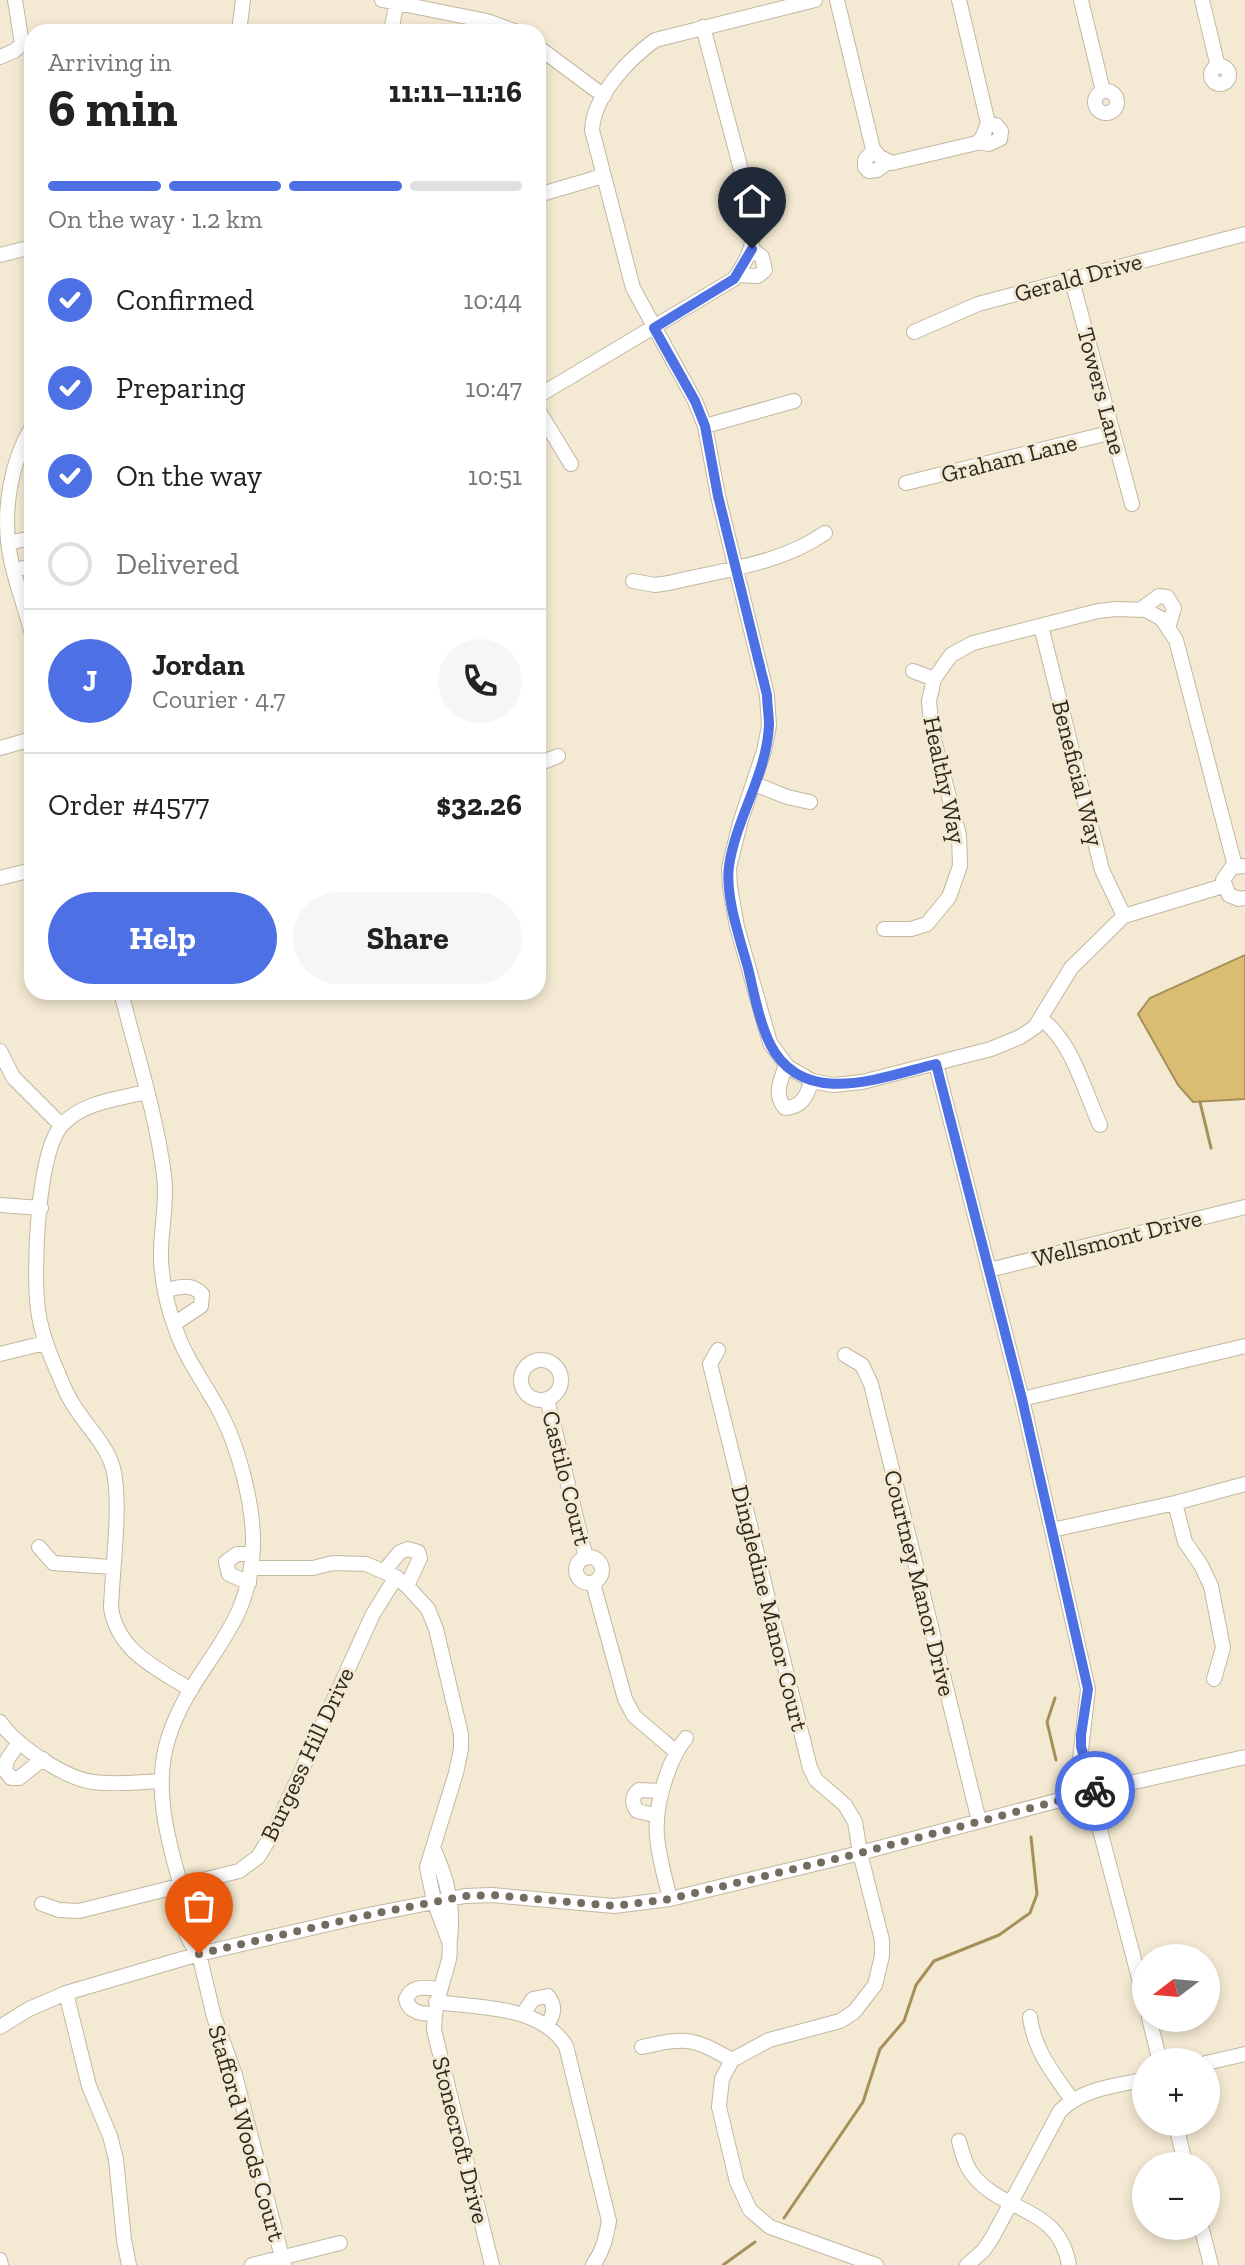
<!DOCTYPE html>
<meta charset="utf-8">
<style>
body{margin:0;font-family:"Zilla Slab",serif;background:#f6f6f6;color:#222;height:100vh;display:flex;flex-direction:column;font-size:30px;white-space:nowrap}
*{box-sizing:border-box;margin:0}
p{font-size:26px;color:#767676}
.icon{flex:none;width:44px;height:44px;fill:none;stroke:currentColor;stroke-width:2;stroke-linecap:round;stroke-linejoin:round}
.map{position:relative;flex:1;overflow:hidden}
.drawer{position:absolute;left:24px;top:24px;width:522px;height:976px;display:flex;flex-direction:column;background:#fff;border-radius:24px;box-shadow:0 4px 12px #0003}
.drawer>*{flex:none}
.needle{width:52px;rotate:254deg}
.buttons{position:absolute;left:1132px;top:1944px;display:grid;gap:16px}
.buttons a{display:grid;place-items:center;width:88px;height:88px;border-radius:50%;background:#fff;box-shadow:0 4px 12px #0003;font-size:40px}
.pin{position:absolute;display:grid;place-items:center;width:68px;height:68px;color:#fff;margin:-82px -34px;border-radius:50% 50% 50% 0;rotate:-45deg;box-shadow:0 0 8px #0007}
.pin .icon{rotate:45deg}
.courier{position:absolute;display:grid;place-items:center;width:80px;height:80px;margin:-40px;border:6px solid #4d70e4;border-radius:50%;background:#fff;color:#222;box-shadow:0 2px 10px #0007}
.overview em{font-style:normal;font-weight:700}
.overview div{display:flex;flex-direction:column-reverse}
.overview{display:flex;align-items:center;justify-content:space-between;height:136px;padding:0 24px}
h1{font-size:52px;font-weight:700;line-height:60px}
.bar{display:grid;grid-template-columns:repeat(4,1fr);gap:12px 8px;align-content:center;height:96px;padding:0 24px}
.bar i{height:10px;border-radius:6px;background:#e0e0e0}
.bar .current{background:#4d70e4}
.bar p{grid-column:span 4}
.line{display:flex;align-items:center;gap:20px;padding:0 24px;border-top:2px solid #e0e0e0}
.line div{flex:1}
.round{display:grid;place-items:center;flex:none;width:84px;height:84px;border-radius:42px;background:#f6f6f6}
ol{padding:0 24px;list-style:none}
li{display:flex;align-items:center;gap:24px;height:88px}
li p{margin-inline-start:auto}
li .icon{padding:8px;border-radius:50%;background:#4d70e4;color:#fff;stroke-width:4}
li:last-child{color:#767676}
li i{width:44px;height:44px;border:4px solid #e0e0e0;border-radius:50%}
.primary-button{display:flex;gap:16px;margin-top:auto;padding:16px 24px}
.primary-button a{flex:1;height:92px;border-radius:48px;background:#4d70e4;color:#fff;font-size:32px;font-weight:700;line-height:92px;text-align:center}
.primary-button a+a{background:#f6f6f6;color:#222}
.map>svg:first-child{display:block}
.water{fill:#dabc73;stroke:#a6905a;stroke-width:2}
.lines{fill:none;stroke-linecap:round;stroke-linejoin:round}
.stream{stroke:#a6905a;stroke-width:3}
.minor-casing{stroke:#c2b8a2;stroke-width:16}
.minor{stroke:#fff;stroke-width:14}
.done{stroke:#736d5f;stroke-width:8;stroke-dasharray:0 14.4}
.route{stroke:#4d70e4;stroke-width:10}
.labels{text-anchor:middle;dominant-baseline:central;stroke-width:6;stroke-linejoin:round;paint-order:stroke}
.street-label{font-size:24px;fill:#2e2a21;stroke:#f4ead3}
</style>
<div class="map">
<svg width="1245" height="2265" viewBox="0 0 1245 2265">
<rect width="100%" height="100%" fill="#f4ead3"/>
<!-- water -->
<path class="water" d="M1245 955V1099L1193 1102 1178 1085 1138 1014 1150 998Z"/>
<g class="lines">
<!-- stream -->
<path class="stream" d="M1200 1102 1211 1148
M1055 1698 1047 1722 1056 1760
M784 2218 863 2102 880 2049 904 2021 916 1985 934 1961 999 1935 1030 1913 1037 1894 1031 1837
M723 2265 755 2242"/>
<!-- minor casing -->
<g class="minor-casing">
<path id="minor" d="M382 0 487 21 517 32
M815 0 655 40C628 60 594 95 592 130L633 288 695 401 705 426 718 496 767 695 769 726 764 751 740 823 729 868 730 887 737 927 770 1043 788 1067 812 1081 833 1085 862 1082 991 1049 1020 1037 1035 1027 1071 968 1124 916 1223 886
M837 0 873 149 880 157 892 163 977 143 982 138 988 123 959 0
M1081 0 1103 91
M1202 0 1218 67
M239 32 243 0
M391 32 397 0
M538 47 604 96
M0 57 14 51 22 44 15 0
M1211 75a9 9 0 1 1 18 0a9 9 0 1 1-18 0Z
M1095 102a11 11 0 1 1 22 0a11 11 0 1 1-22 0Z
M978 142 989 144 1000 139 1001 131 996 125 988 123
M873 151 865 160V167L869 171 877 170 888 162
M538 195 603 176
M0 255 32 247
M737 275 758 276 765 270 762 257 752 249
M1071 277 1132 504
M914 332 978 304 1245 234
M538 396 734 279C750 257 757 239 752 211L703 27
M538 410 571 464
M705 426 794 401
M32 427C11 461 3 509 9 549 13 577 25 606 32 634
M906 483 1113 432
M8 543 32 538
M15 570 32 566
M633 581 655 585 669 583C722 570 781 564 825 533
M1140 610 1159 596 1167 597 1174 608 1168 628
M1041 626 1102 870 1124 916
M913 671 934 679
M0 748 32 739
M538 764 558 756
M755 784 787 797 810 802
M1245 866 1232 867 1223 880 1229 895 1239 899 1245 898
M0 878 32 870
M884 929H911L927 924 949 897 960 866 959 835 932 732 929 701 934 679 951 655 973 643 1098 611 1116 609 1146 610 1162 619 1176 640 1235 866
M121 992C136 1052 156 1113 164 1175 168 1203 160 1231 161 1259 162 1282 168 1309 176 1330 186 1360 208 1388 222 1416 239 1449 254 1507 253 1545 251 1633 194 1661 169 1736 152 1786 168 1841 182 1890 177 1911 185 1939 199 1954
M1041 1019C1072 1041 1084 1090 1100 1125
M0 1051 13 1077 61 1125
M936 1064 1022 1399 1088 1689 1080 1759 1085 1794
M786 1065C781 1080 773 1094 785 1108 803 1107 806 1096 812 1081
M146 1092C118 1099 82 1102 62 1125 37 1152 33 1272 38 1310 41 1332 49 1353 58 1373 62 1383 66 1393 71 1401 84 1424 106 1443 113 1468 122 1502 112 1571 111 1608 118 1652 157 1668 191 1690
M0 1205 41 1208
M989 1270 1245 1207
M166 1290C180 1287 191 1283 202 1294L201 1306 174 1324
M718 1350 710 1364 810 1768 816 1780 845 1805 855 1822 860 1853 882 1940V1956L875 1985 854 2012 840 2021 769 2040 732 2060 722 2079 719 2107 737 2182 750 2210 770 2227 876 2265
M0 1354 45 1343
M845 1355 862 1365 871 1384 979 1821
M521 1380a20 20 0 1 1 40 0a20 20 0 1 1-40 0Z
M547 1399 586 1558
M1022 1399 1245 1346
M1175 1503 1185 1542 1201 1565 1211 1586 1223 1648 1214 1679
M1052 1530 1175 1503 1245 1484
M39 1547 53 1563 112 1567
M576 1570a13 13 0 1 1 26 0a13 13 0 1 1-26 0Z
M251 1568H313L333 1563 366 1564 396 1577 407 1586 428 1609 436 1629 461 1734V1749L456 1773 427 1867 434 1901 449 1941
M384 1571 400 1552 408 1549 418 1552 420 1558 407 1586
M249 1583 229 1574 226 1562 237 1554H252
M593 1583 625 1699 634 1716 675 1751
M0 1722C17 1746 64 1778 93 1782 115 1785 140 1782 162 1781
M19 1742 7 1760 5 1770 11 1778H19L43 1759
M1090 1792 1146 2005
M655 1815 637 1811C632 1804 631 1796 639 1790L662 1791
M433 1848C447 1877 454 1907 450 1938 449 1946 451 1955 448 1963 442 1986 434 2005 434 2030L492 2265
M182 1890 191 1898 202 1941 199 1954 214 2017 235 2075 284 2265
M670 1899C658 1849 649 1828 666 1777 671 1762 676 1750 686 1738
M42 1904 59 1910 79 1911 239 1871 258 1857 274 1831 373 1614 396 1577
M66 1993 89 2086 110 2136 116 2159 124 2240 129 2265
M436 2002C480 2008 540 2005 566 2046L609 2221C606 2238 603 2251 593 2265
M435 2014C422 2014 409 2013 406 1999 412 1984 426 1988 440 1989
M523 2014 533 1999 548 1996C556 2007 554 2014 547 2025
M1030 2017C1034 2050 1053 2073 1072 2100
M1149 2018 1160 2062
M0 2027 29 2009 66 1993 199 1954 363 1916 465 1896 492 1895 614 1906 670 1899 860 1853 1090 1792 1245 1757
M642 2047C685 2037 692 2037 732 2060
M1206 2063 1245 2054
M1175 2122 1186 2166
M959 2141C962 2152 965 2166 973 2175 1002 2213 1059 2205 1069 2265
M1201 2226 1211 2265
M0 2260 1 2265
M252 2265 340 2243
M967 2265 983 2251 992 2238 1060 2111C1083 2088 1115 2086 1146 2079"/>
</g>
<!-- minor -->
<use href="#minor" class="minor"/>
</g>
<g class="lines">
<!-- done -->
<path class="done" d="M199 1954 363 1916 465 1896 492 1895 614 1906 670 1899 860 1853 1095 1791"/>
<!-- route -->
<path class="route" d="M752 249 734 279 654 328 695 401 705 426 718 496 767 695C767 705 769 715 769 725 767 774 736 818 729 866 725 896 740 939 748 968 754 993 759 1021 770 1044 803 1110 882 1077 936 1064L1022 1399 1088 1689 1081 1735V1747L1095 1791"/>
</g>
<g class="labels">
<!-- street labels -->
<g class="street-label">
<text transform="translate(1078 277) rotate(-15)">Gerald Drive</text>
<text transform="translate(1102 391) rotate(75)">Towers Lane</text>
<text transform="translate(1009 458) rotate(-14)">Graham Lane</text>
<text transform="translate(1078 773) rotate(76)">Beneficial Way</text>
<text transform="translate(945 780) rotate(78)">Healthy Way</text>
<text transform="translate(1117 1238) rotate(-14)">Wellsmont Drive</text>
<text transform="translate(567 1478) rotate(76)">Castilo Court</text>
<text transform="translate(920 1583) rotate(76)">Courtney Manor Drive</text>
<text transform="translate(770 1608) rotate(76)">Dingledine Manor Court</text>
<text transform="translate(307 1754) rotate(-65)">Burgess Hill Drive</text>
<text transform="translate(247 2133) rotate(74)">Stafford Woods Court</text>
<text transform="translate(461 2140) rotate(76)">Stonecroft Drive</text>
</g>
</g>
</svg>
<div class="buttons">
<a><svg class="needle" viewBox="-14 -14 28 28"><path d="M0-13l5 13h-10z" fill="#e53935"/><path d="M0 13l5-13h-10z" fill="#767676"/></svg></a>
<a>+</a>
<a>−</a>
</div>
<div class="pin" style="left:199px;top:1954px;background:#ea580c"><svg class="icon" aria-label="bag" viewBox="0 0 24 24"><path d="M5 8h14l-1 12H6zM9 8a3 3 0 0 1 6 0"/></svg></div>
<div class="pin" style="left:752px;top:249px;background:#1f2937"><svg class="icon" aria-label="home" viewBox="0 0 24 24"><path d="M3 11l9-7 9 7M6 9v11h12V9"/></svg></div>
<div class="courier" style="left:1095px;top:1791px"><svg class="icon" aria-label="bike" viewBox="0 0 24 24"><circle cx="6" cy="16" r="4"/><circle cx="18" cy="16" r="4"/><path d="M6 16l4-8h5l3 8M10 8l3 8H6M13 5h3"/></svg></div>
<section class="drawer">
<div class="overview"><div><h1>6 min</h1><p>Arriving in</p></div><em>11:11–11:16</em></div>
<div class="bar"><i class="current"></i><i class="current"></i><i class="current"></i><i></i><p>On the way · 1.2 km</p></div>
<ol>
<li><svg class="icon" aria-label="check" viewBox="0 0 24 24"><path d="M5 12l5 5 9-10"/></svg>Confirmed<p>10:44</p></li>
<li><svg class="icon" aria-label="check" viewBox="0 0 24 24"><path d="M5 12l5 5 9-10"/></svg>Preparing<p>10:47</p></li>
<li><svg class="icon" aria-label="check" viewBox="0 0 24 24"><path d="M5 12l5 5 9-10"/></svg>On the way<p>10:51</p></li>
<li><i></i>Delivered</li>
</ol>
<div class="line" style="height:144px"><b class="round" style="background:#4d70e4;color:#fff">J</b><div><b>Jordan</b><p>Courier · 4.7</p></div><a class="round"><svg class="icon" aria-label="phone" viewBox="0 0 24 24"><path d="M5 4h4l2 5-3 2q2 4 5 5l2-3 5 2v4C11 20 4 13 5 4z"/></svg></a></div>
<div class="line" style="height:104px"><div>Order #4577</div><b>$32.26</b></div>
<div class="primary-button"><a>Help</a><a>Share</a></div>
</section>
</div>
